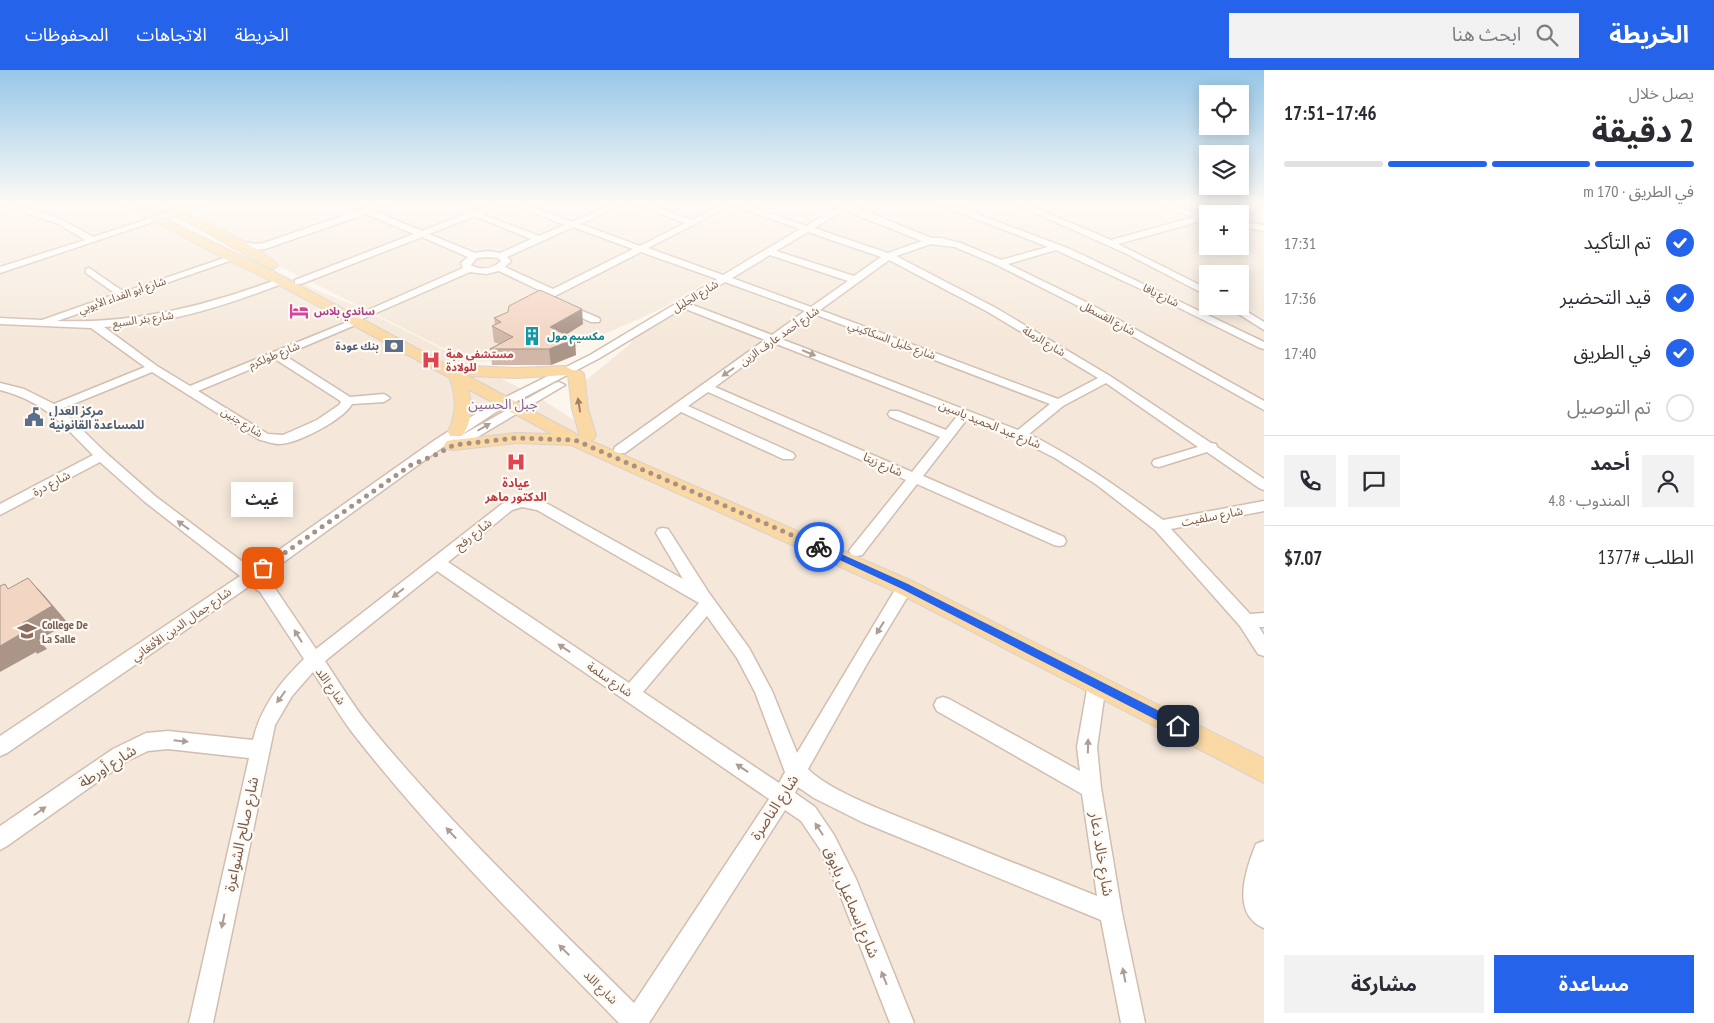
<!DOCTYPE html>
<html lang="ar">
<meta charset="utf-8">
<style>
body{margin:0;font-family:"PT Sans Narrow","Noto Sans Arabic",sans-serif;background:#f2f2f3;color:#2b2b33;direction:rtl;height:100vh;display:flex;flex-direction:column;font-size:19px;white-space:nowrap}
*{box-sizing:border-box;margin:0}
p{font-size:16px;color:#7c7c81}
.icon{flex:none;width:28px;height:28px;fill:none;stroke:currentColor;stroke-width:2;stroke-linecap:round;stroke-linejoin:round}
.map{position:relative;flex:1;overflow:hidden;direction:ltr}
.panel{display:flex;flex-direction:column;background:#fff;width:450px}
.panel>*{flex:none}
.controls{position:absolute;left:1199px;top:15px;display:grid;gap:10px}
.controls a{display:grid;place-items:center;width:50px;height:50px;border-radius:0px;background:#fff;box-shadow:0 2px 12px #0003;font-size:25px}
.pin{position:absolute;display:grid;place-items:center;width:42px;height:42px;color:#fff;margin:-21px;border-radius:10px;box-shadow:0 2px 8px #0006}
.courier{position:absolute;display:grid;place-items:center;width:50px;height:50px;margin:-25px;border:4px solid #2563eb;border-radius:50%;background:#fff;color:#222;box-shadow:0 1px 6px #0007}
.bubble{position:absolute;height:35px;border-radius:0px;background:#fff;box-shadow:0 2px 12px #0003;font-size:16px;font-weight:700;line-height:35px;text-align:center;direction:rtl}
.headline em{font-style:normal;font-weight:700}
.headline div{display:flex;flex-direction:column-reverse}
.headline{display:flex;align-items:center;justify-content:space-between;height:85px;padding:0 20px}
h1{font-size:32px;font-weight:700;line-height:38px}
.bar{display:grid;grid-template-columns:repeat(4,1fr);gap:8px 5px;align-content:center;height:60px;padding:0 20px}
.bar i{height:6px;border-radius:4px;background:#e1e1e2}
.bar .on{background:#2563eb}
.bar p{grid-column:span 4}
.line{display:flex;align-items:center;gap:12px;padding:0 20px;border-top:1px solid #e1e1e2}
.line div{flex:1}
.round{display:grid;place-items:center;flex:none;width:52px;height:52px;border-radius:0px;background:#f2f2f3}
ol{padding:0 20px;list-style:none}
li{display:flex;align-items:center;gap:15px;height:55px}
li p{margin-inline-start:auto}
li .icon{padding:5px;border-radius:50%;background:#2563eb;color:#fff;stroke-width:4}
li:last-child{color:#7c7c81}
li i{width:28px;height:28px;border:2px solid #e1e1e2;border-radius:50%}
.cta{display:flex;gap:10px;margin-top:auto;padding:10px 20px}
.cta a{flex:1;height:58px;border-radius:0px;background:#2563eb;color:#fff;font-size:20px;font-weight:700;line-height:58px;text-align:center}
.cta a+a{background:#f2f2f3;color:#2b2b33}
header{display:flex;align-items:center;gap:30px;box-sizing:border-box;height:70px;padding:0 25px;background:#2563eb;color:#fff}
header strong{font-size:24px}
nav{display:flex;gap:28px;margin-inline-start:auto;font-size:18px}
.search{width:350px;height:45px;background:#f2f2f3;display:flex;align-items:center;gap:12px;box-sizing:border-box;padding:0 18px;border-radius:0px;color:#7c7c81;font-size:19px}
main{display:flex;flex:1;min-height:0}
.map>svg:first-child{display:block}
.residential{fill:#f5e8da;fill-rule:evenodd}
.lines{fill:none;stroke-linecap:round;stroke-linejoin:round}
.minor-casing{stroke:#d1beb0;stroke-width:3}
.major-casing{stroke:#dad1cd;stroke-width:2}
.minor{fill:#fff;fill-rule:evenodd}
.major{fill:#fbd9a5;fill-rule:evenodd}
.wall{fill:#d1b7a8}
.shaded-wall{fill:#aa9588}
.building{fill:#f3d5c3;stroke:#aa9588}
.oneway{fill:#af9d94}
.oneway2{fill:#a18267}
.route{fill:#2563eb}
.done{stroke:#a89285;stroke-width:5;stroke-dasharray:0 9}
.labels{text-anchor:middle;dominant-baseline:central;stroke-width:4.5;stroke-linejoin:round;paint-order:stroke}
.far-street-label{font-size:11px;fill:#7a5c4d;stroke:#fffaf3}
.far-hotel-label{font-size:11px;font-weight:bold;fill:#b23c85;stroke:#fffaf3;text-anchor:start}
.far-culture-label{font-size:11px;font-weight:bold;fill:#0d838f;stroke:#fffaf3;text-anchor:start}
.far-service-label{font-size:11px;font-weight:bold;fill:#4e5e75;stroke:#fffaf3;text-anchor:end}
.far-health-label{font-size:11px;font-weight:bold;fill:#be3a42;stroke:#fffaf3;text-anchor:start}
.service-label{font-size:12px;font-weight:bold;fill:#4e5e75;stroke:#fffaf3;text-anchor:start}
.street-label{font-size:12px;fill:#7a5c4d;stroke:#fffaf3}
.health-label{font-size:12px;font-weight:bold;fill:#be3a42;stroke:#fffaf3}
.education-label{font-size:12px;font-weight:bold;fill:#785e54;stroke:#fffaf3;text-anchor:start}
.neighbourhood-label{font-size:14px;fill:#846695;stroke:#fffaf3}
.near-street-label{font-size:15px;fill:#7a5c4d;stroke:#fffaf3}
</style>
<header>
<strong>الخريطة</strong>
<div class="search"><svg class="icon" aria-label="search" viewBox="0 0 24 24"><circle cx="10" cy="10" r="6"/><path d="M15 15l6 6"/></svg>ابحث هنا</div>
<nav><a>الخريطة</a><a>الاتجاهات</a><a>المحفوظات</a></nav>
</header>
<main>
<section class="panel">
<div class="headline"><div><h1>2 دقيقة</h1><p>يصل خلال</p></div><em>17:46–17:51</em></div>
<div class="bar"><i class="on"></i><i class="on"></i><i class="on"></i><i></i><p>في الطريق · 170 m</p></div>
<ol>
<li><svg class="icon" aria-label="check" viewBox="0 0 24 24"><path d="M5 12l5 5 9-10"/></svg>تم التأكيد<p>17:31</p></li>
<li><svg class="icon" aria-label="check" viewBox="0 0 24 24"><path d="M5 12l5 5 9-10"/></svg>قيد التحضير<p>17:36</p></li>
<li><svg class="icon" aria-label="check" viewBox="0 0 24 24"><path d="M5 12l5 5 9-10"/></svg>في الطريق<p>17:40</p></li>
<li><i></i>تم التوصيل</li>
</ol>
<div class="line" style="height:90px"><a class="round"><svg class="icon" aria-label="person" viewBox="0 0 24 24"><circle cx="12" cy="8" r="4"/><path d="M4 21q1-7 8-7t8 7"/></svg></a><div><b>أحمد</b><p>المندوب · 4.8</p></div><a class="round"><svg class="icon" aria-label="chat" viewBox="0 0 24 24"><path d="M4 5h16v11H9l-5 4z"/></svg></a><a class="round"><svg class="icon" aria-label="phone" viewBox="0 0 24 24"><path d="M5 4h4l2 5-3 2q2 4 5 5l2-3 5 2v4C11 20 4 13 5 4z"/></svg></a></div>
<div class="line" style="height:65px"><div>الطلب #1377</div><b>$7.07</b></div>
<div class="cta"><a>مساعدة</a><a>مشاركة</a></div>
</section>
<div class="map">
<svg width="1264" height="953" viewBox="0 0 1264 953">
<rect width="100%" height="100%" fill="#fdf6ec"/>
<!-- residential -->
<path class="residential" d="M0 135H134L319 221 356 236 538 327 591 361 586 346 585 311 629 275 638 262 856 135H1264V687L642 391 1264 695V953H0ZM1208 144H1240V176H1208ZM1208 204H1240V236H1208Z
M157 135H838L661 239 548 289 471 292Z"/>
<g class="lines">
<!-- minor casing -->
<g class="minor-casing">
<path id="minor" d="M0 135C34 135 65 150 93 167L191 135H204L0 203V197L85 170 57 153Z
M374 135H387L374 141 422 161 489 135H501L482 144 539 166 565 155 514 135H526L572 152 610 135H621L580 154 640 176 685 153 636 135H649L692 150 721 135H732L648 178 723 205 800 159 732 135H745L806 156 841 135H851L931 168H941L961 173 1001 190 1048 177 940 135H953L1070 179 1264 272V279L1260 278 1143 220 1056 180 1008 194 1092 235 1264 331V340L1084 239 997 195 955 177 931 174 896 186 996 238 1110 306 1211 373 1216 374 1217 377 1264 409V420L1259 418 1207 382 1159 397 1154 396 1152 393 1154 390 1198 377 1106 313 1063 336 1029 364C1077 388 1119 418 1163 450L1264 431V441L1171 459 1250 544 1264 543V557H1259L1264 565V586L1258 584 1240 556 1155 460 1097 415 1055 388 1016 368 967 349 923 406 1064 467 1066 471 1064 475 1059 476 1054 475 917 414 862 485 857 486 852 485 849 481 852 477 906 410 708 322 688 336 793 383 795 386 793 389H783L681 342 625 383H615L614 380 615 377 765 270 683 238 598 289 496 342 455 369 555 313 559 312 565 315 464 375H454L453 372 454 369 263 507 272 514 316 579 502 434C520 427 528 427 546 433L683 509 656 463 658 459 663 458 668 459 709 523 749 578 772 621 797 683 899 513 905 511 911 513 913 517 911 521 868 592 808 699C830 722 893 744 924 757 981 780 1039 803 1097 826L1082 724 937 641 934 635 937 629 943 627 949 629 1080 701 1077 677 1088 614 1091 609 1097 606 1103 609 1106 614 1097 677 1101 718 1122 843 1145 953H1121L1101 850 862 752 814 728 798 717 795 723 815 737 834 765 856 809 914 953H890L839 822 820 779 801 751 785 740 649 953H619C528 860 435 768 355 666 339 646 327 623 313 602L292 626 275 655 213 953H189L249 688 168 679 148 681 127 691 7 776 0 780V756L113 679 146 663 168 661 253 670C261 637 280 612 304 589L260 522 251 515 7 683 0 686V666L240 506 145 432 100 392 0 445V434L93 385C62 354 44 331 0 320V313L24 319 54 334 145 297 91 258 0 254V248L42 250 116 224 86 203V199L89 198 124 222 230 186 233 185 238 188 57 251C134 254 206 236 278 209H284V213C227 235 166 255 104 257L157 296 190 316 357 248V245L463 198 461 193 468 187 422 167 301 214H295V210L414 164 366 144 265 179 255 180 234 174 238 171 255 174 264 173ZM844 140 922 171 888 183 814 158ZM475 146 531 169 500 183 488 181 475 183 429 164ZM573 157 633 179 553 219 505 197 511 191 507 187ZM808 162 881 187 854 206 776 181ZM641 182 717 209 590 285 488 336 435 370 252 499 155 426 106 383 61 339 152 302 260 370C266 371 273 374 279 374 297 374 343 350 352 334L384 332 390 328 384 324 350 327 284 285 360 253V250L470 202 486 204 499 201 545 223 528 231V235L532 236 557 225ZM770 185 848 211 811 237 732 208ZM488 187 498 188 501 191C492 199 481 201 471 195L477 188ZM889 190 988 242 1098 308 1058 329 820 240ZM725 212 805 241 772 265 690 234ZM814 244 1050 334 1018 360 781 269ZM774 273 958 345 946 360 898 341H890L888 344 890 347 940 367 912 402 715 317ZM275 289 339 330 341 332 339 335 317 350 283 365 268 364 198 321ZM522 437 537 440 699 533 629 613 448 492 512 440ZM437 501 769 729 634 933C543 842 449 753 368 654 352 634 339 612 325 591ZM707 546 737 588 755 622 785 702 779 713 643 622Z
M1017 135H1028L1111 170 1194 147 1159 135H1172L1203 145 1208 144H1209L1208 149 1118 174 1208 219V226L1125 183Z
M1237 135H1251L1226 144H1213Z
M1240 152 1264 155V161L1240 156Z
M563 233 599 248 600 250 599 252H591L559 238 558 236Z
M1226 236H1238L1264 252V260Z
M1264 771V858C1230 844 1246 799 1256 774Z"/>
</g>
<!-- major casing -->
<g class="major-casing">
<path id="major" d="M124 135H138L278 204 580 366 572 339 568 305 516 308 472 306 467 304 464 301 467 298 472 296 516 298 565 296 572 300 581 301 584 304 588 339 596 365 594 369 589 370 912 511 1264 688V713L898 523 571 375 516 373 453 380 447 379 444 375 447 371 453 370 516 363 552 364 468 319C473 335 472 351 462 366H450L448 362C457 344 456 327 450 308L270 210 229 191Z
M148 135C153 135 159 134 164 135 186 140 265 179 278 196L272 200 186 151Z"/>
</g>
<!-- minor -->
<use href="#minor" class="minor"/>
<!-- major -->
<use href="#major" class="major"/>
</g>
<!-- wall -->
<path class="wall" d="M494 248 583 254 566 265 576 285 551 295H492L490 279 499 274 494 272 492 256 495 255Z"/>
<!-- shaded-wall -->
<path class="shaded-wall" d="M582 239 583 254 552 273 550 257Z
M575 269 576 285 551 295 549 279Z
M28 508 44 525 68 553 39 570 47 579 37 584 36 582 0 602V576L23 553Z"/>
<!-- building -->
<path class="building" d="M540 220 582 239 550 257 575 269 549 279H490L513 267 492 256 501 252 494 248 508 242 509 236Z
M28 508 52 536 23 553 30 562 20 567 19 565 0 576V516L5 514 8 519Z"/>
<!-- one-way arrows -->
<defs><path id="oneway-solid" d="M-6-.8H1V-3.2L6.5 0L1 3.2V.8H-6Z" transform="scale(1.25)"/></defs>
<g class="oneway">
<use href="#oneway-solid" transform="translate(809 283) rotate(22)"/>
<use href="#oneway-solid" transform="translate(728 302) rotate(145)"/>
<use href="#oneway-solid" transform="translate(484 357) rotate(-30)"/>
<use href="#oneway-solid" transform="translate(183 455) rotate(-144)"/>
<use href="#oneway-solid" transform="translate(398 523) rotate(142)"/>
<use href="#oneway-solid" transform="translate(880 558) rotate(122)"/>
<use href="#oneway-solid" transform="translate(298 566) rotate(-122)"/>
<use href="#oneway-solid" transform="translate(564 578) rotate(-146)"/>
<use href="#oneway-solid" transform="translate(281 627) rotate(126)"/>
<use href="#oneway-solid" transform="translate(181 671) rotate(6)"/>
<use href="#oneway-solid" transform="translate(1088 676) rotate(-89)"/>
<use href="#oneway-solid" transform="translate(742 698) rotate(-146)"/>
<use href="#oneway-solid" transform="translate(40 741) rotate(-35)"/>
<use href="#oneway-solid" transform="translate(819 759) rotate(-123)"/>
<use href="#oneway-solid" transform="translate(451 763) rotate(-133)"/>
<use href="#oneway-solid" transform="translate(223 851) rotate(102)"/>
<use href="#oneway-solid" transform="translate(564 880) rotate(-135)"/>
<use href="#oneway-solid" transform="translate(1124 905) rotate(-101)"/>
<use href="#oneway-solid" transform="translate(884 908) rotate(-112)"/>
</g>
<use class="oneway2" href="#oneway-solid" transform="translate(579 335) rotate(-99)"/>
<!-- sky -->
<linearGradient id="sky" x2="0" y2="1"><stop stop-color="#97c7e8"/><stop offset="0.5" stop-color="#fefbf6"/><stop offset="1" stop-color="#fefbf6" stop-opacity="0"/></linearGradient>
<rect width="1264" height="269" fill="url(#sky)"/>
<!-- route -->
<path class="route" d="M819 474 908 514 1181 652V659H1174L902 519 816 479 815 477Z"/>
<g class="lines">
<!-- done -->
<path class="done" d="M263 498 411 395 433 386 454 375 516 368 575 370 819 477"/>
</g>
<!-- icons -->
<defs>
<g id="hotel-bare" transform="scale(1.5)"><path d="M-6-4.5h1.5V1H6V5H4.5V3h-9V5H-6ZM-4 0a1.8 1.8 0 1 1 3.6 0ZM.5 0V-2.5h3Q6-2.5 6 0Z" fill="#d1479c" stroke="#fffaf3" stroke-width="2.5" paint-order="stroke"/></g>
<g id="building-bare" transform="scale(1.5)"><path d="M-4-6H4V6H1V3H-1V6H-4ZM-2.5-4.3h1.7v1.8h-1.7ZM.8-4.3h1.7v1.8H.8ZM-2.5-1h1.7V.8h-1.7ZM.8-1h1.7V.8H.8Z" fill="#0f9aa8" stroke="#fffaf3" stroke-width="2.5" paint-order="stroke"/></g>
<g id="bank-bare" transform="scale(1.5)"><path d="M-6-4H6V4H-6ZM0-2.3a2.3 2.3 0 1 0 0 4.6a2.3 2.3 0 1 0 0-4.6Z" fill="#5c6f8a" stroke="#fffaf3" stroke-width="2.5" paint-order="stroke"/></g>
<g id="hospital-bare" transform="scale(1.5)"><path d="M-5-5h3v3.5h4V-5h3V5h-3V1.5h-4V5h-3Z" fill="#e0444e" stroke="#fffaf3" stroke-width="2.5" paint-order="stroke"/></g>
<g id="civic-bare" transform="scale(1.5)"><path d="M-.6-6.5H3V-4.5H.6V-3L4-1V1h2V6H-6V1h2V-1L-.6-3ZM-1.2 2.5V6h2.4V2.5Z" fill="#5c6f8a" stroke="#fffaf3" stroke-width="2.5" paint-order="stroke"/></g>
<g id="school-bare" transform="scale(1.5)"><path d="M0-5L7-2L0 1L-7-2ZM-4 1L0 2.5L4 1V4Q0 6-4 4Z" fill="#8d6e63" stroke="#fffaf3" stroke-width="2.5" paint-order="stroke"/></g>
</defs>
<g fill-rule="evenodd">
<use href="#hotel-bare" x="299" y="241"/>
<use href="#building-bare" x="532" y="266"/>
<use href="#bank-bare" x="394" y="276"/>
<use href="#hospital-bare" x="431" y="290"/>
<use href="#civic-bare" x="34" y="347"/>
<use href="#hospital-bare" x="516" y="392"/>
<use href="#school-bare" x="27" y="561"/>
</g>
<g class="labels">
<!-- far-street labels -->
<g class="far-street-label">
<text transform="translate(122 225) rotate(-19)">شارع أبو الفداء الأيوبي</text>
<text transform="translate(1161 225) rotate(26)">شارع يافا</text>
<text transform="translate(695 226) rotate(-31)">شارع الجليل</text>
<text transform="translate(1108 248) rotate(28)">شارع القسطل</text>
<text transform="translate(143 249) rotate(-8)">شارع بئر السبع</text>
<text transform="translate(779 266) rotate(-35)">شارع أحمد عارف الزين</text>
<text transform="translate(892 270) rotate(20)">شارع خليل السكاكيني</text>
<text transform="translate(1044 271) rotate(31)">شارع الرملة</text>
<text transform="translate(274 285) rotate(-22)">شارع طولكرم</text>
<text transform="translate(242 352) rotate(32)">شارع جنين</text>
</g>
<!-- far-hotel labels -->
<g class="far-hotel-label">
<text x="314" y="241">ساندي بلاس</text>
</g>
<!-- far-culture labels -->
<g class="far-culture-label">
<text x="547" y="266">مكسيم مول</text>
</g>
<!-- far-service labels -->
<g class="far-service-label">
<text x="379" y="276">بنك عودة</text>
</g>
<!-- far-health labels -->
<g class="far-health-label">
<text x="446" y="284">مستشفى هبة<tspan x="446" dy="13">للولادة</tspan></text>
</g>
<!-- service labels -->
<g class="service-label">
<text x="49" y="340">مركز العدل<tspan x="49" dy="14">للمساعدة القانونية</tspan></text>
</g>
<!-- street labels -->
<g class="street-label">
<text transform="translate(990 354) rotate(22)">شارع عبد الحميد ياسين</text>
<text transform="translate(883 394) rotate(24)">شارع زيتا</text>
<text transform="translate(51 413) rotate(-28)">شارع درة</text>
<text transform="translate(1212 446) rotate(-11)">شارع سلفيت</text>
<text transform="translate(473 464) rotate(-38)">شارع رفح</text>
<text transform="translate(181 554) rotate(-35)">شارع جمال الدين الأفغاني</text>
<text transform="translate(610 609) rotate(34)">شارع سلمة</text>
<text transform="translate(331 616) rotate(55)">شارع اللد</text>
<text transform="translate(601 917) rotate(45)">شارع اللد</text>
</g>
<!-- health labels -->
<g class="health-label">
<text x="516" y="412">عيادة<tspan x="516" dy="14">الدكتور ماهر</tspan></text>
</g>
<!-- education labels -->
<g class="education-label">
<text x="42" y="554">College De<tspan x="42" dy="14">La Salle</tspan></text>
</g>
<!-- neighbourhood labels -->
<g class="neighbourhood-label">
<text x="503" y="334">جبل الحسين</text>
</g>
<!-- near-street labels -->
<g class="near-street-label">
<text transform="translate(107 696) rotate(-33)">شارع أورطة</text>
<text transform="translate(774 737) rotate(-57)">شارع الناصرة</text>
<text transform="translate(241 764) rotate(-78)">شارع صالح الشواعرة</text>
<text transform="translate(1102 784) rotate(81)">شارع خالد ذعار</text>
<text transform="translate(852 832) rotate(67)">شارع إسماعيل بابوق</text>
</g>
</g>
</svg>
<div class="controls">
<a><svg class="icon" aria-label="locate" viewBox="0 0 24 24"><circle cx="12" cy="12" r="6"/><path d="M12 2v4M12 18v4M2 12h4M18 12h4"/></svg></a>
<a><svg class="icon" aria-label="layers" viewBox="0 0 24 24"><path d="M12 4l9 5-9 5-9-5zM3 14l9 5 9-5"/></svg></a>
<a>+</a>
<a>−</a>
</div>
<div class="pin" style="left:263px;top:498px;background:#ea580c"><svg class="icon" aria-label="bag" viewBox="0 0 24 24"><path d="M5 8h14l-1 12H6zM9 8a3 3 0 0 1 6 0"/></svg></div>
<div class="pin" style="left:1178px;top:656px;background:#1f2937"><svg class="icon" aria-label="home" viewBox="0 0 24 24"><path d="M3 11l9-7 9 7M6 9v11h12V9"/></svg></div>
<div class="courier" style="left:819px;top:477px"><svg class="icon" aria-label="bike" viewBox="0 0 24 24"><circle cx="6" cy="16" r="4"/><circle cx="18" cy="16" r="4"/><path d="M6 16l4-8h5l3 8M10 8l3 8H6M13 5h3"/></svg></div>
<div class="bubble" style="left:231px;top:412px;width:62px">غيث</div>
</div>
</main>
